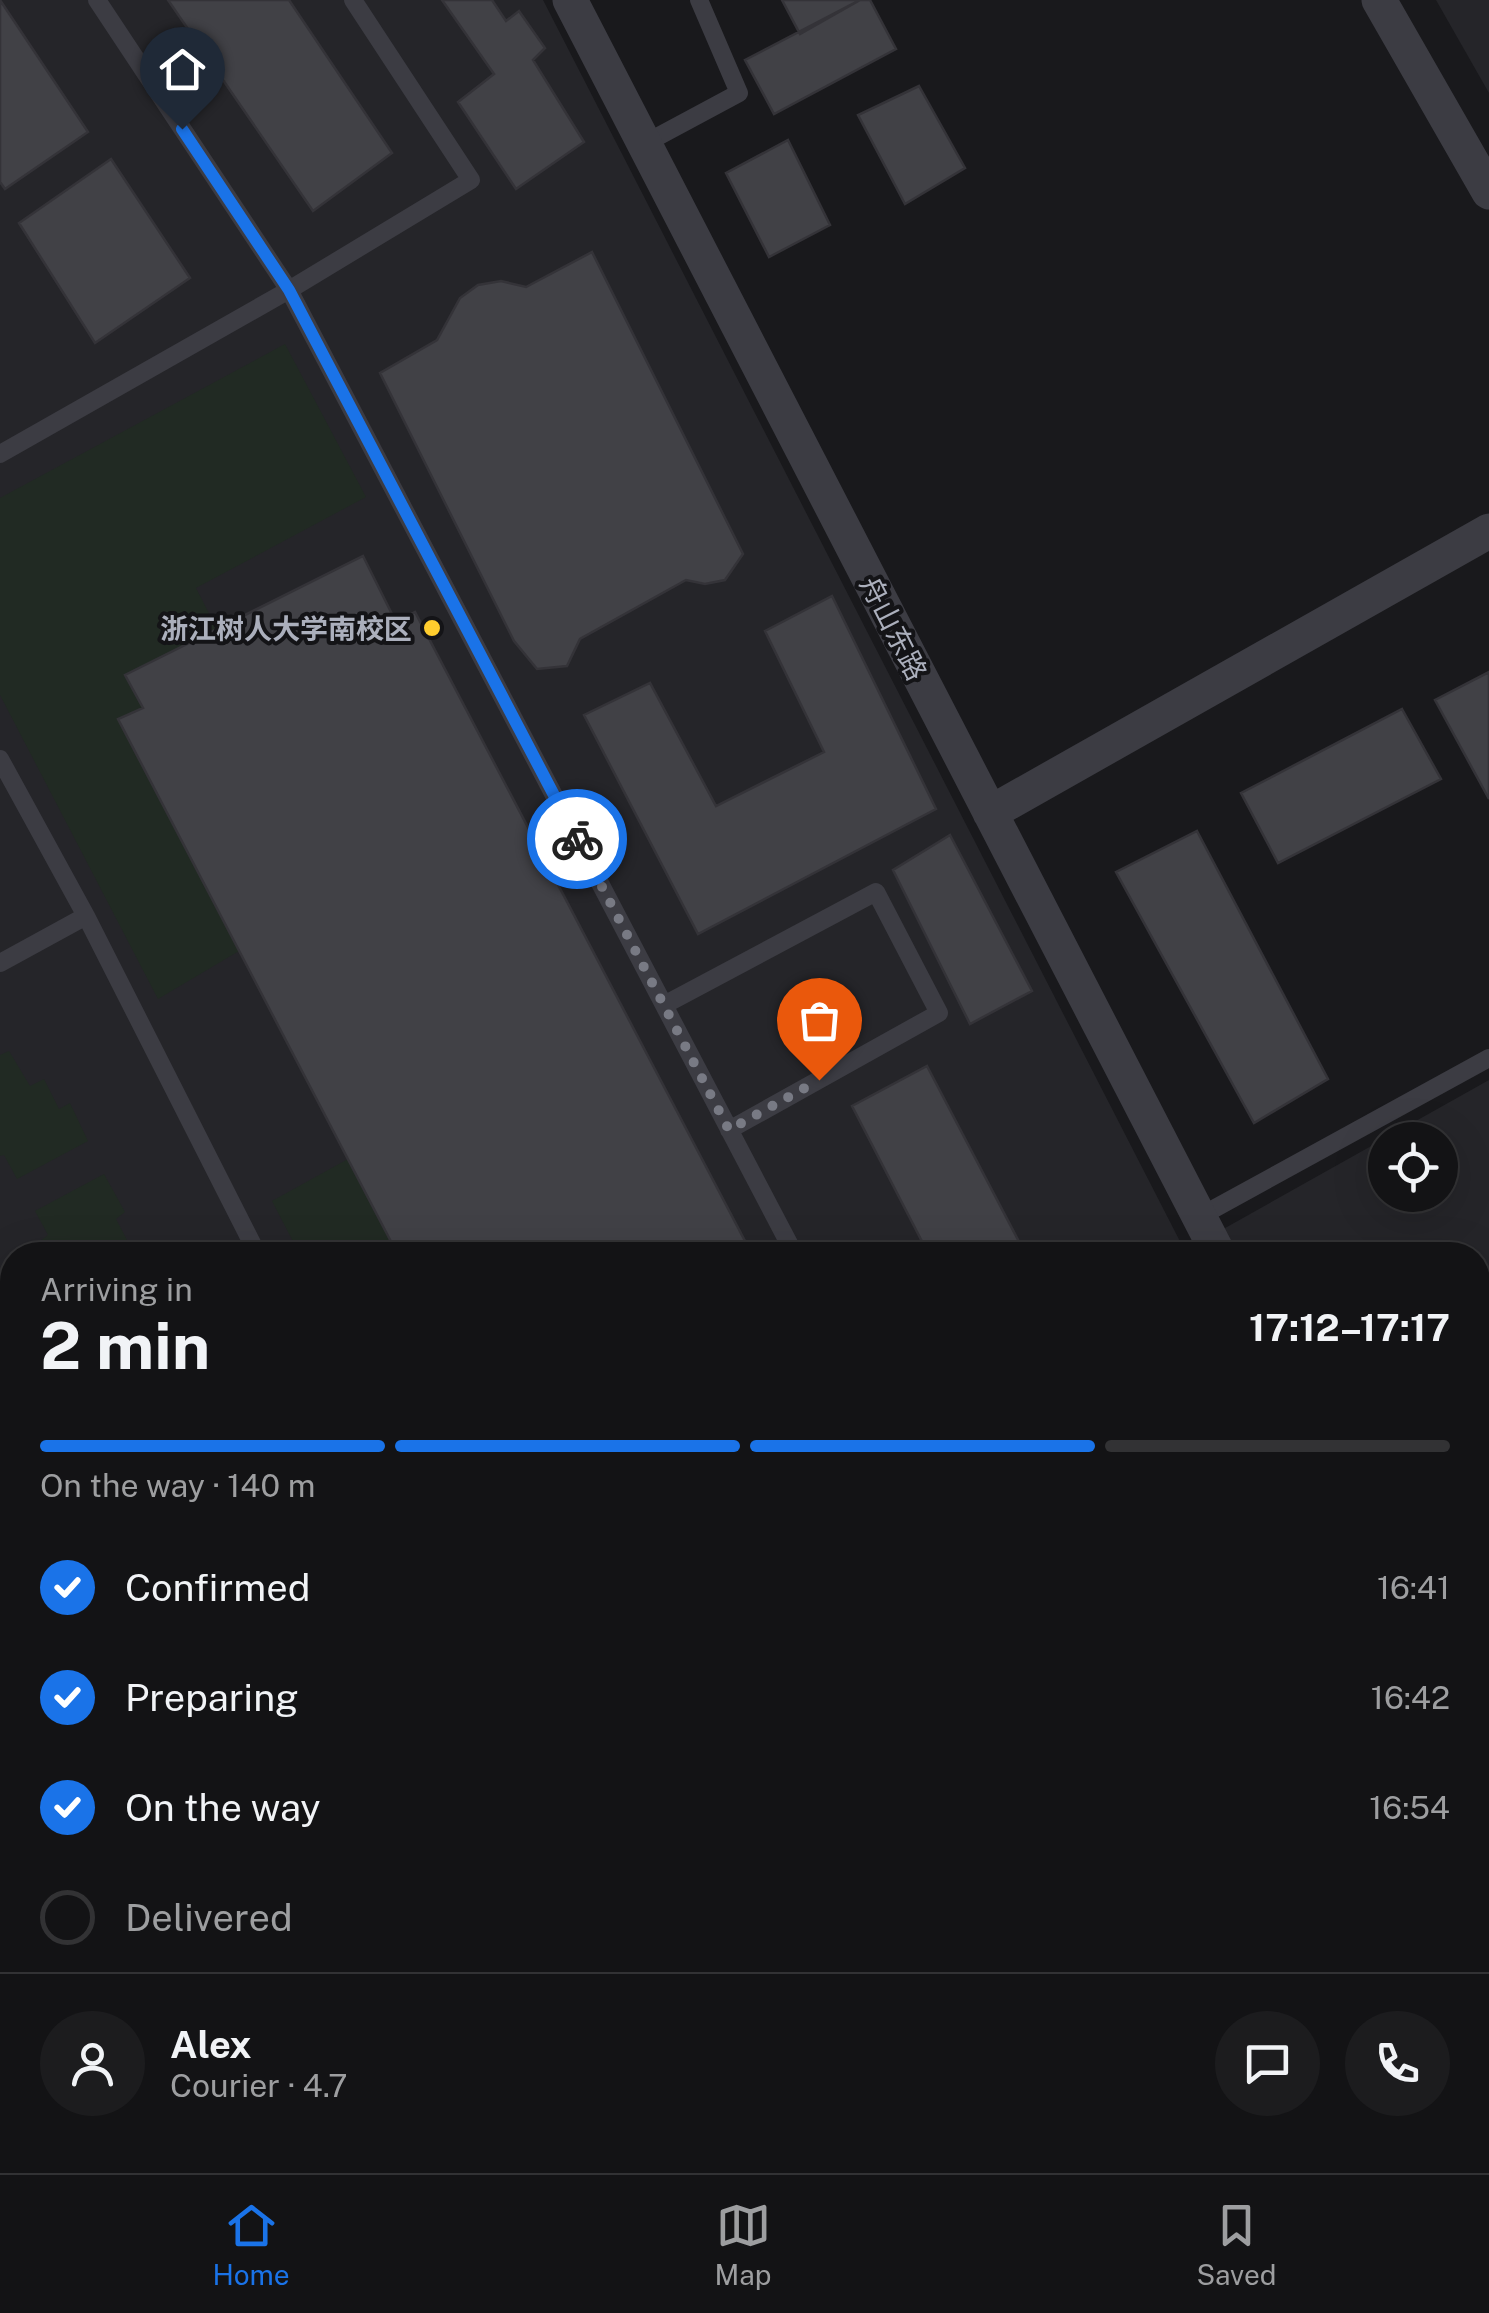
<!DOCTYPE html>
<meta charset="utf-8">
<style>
body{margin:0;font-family:"Public Sans","Noto Sans SC",sans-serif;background:#1c1c1e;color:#f1f3f6;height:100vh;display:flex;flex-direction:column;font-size:38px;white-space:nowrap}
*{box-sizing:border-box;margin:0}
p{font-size:32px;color:#9d9ea0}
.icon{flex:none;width:55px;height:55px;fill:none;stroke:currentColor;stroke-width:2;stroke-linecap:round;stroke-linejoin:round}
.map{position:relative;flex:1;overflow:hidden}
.sheet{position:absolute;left:0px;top:1242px;width:1490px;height:932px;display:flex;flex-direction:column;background:#131315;border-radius:40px 40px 0 0;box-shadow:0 10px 40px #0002,0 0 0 2px #323234}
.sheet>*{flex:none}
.buttons{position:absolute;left:1368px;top:1122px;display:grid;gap:20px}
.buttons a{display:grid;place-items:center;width:90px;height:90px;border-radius:50%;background:#131315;box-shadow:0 10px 40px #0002,0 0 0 2px #323234;font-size:50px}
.pin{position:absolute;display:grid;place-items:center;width:85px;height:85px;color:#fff;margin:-102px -42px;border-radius:50% 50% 50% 0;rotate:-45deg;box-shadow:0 0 10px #0007}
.pin .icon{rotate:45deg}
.courier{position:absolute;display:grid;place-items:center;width:100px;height:100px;margin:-50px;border:8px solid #1a73e8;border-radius:50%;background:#fff;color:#222;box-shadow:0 2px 12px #0007}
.head em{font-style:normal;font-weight:700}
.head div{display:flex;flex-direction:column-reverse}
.head{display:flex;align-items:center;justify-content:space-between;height:170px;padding:0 40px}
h1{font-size:65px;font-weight:700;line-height:75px}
.bar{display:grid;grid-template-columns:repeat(4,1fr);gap:15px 10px;align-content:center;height:120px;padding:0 40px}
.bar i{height:12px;border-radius:8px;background:#323234}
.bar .current{background:#1a73e8}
.bar p{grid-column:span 4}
.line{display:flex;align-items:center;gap:25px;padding:0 40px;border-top:2px solid #323234}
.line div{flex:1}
.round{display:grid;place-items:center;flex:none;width:105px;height:105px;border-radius:52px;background:#1c1c1e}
ol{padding:0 40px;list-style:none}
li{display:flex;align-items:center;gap:30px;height:110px}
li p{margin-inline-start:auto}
li .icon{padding:10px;border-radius:50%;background:#1a73e8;color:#fff;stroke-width:4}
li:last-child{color:#9d9ea0}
li i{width:55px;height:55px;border:5px solid #323234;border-radius:50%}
.tab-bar{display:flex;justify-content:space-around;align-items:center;height:140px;border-top:2px solid #323234;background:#131315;font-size:28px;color:#9d9ea0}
.tab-bar a{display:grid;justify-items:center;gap:5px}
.tab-bar .current{color:#1a73e8}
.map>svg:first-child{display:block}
.built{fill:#252529;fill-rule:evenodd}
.green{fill:#212a23}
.building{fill:#414146;stroke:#343338;stroke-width:2.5}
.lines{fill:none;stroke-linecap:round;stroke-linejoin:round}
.lane{stroke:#3c3c43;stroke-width:18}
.street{stroke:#3c3c43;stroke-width:35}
.done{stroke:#787a84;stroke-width:10;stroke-dasharray:0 18}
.route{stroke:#1a73e8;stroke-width:12}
.poi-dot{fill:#ffcd2e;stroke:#141417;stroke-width:4}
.labels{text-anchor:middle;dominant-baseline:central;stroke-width:8;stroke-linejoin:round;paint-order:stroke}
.poi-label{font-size:28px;font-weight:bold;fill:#abafbc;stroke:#141417;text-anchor:end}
.street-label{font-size:28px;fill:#abafbc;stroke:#141417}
</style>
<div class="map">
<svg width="1489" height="2173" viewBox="0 0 1489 2173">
<rect width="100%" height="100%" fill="#19191c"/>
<!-- built -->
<path class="built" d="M0 0H543L1187 1255H12V1875L0 1881Z
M1436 0H1489V93Z
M1489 1080V1722L1478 1701V1255H1231L1218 1232ZM1385 1140H1440V1195H1385Z
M1478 1821 1489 1844V2173H703L698 2163 1478 2162Z"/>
<!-- green -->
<path class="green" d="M285 344 366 497 196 588 217 629 126 676 143 708 118 719 239 951 158 999 0 695V498Z
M9 1051 30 1086 44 1079 59 1109 70 1103 88 1141 17 1179 4 1155 0 1156V1055Z
M348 1159 398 1255H300L272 1201Z
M104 1174 125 1212 116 1219 135 1255H22L48 1235 35 1211Z
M0 1279 12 1303V1389L0 1396Z
M991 2162 997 2173H786L781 2163Z"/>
<!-- building -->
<path class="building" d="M0 0 88 132 5 189 0 182Z
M168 0H289L392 153 313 211Z
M442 0H492L506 21 519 11 545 48 533 60 584 142 516 189 458 102 494 74Z
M782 0H860L800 34Z
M860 0H870L896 49 774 114 745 60Z
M919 86 965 168 905 204 858 115Z
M788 140 830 225 769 257 726 173Z
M111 159 190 278 95 343 19 223Z
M592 252 743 554 725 580 705 584 686 580 580 639 567 666 537 669 514 641 380 373 437 340 460 298 478 285 501 281 526 287Z
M363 556 396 622 415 612 745 1241 719 1255H398L118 719 143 708 125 675Z
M832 596 936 809 698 934 584 715 650 683 716 806 824 752 765 631Z
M1489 672V799L1435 700Z
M1402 709 1441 779 1278 863 1241 793Z
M1197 831 1328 1079 1254 1123 1116 872Z
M950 835 1032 991 970 1024 893 870Z
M927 1066 1026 1255H929L852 1106Z
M12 1586V1656L0 1662V1592Z
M1489 1586V1628L1478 1605V1592Z
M12 1969V2162H121L123 2173H0V1972Z
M1489 2106V2151L1478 2129V2113Z
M358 2162H599L603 2173H360Z
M1212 2162H1240L1221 2173Z
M1283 2162H1311L1312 2166 1288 2173Z
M1408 2162H1446L1452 2173H1389Z"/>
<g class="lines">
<!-- lane -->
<path class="lane" d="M97 0 289 290 795 1255
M644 144 739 93 699 0
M0 454 289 290 471 180 353 0
M0 759 86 916 258 1255
M0 963 86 916
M664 1005 876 892 939 1013 729 1130
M1199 1217 1489 1058
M0 1448 12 1442
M0 1836 12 1829
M0 1894 12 1889
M188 2162 191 2173
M754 2162 760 2173
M1035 2162 1041 2173"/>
<!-- street -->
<path class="street" d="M570 0 1219 1255
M1379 0 1489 192
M990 813 1489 531
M1478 1321 1485 1288
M1478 1371 1483 1414 1489 1425
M1478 1756 1489 1778"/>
</g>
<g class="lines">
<!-- done -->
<path class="done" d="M577 839 729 1130 819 1080"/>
<!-- route -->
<path class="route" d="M182 129 289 290 577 839"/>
</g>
<!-- markers -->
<circle class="poi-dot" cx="432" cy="628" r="10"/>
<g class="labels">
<!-- poi labels -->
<g class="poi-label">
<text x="412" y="628">浙江树人大学南校区</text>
</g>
<!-- street labels -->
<g class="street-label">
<text transform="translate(894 628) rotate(63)">舟山东路</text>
</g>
</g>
</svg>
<div class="buttons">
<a><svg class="icon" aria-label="locate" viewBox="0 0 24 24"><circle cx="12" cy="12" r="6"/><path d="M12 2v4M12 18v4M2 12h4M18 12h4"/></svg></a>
</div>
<div class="pin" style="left:819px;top:1080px;background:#ea580c"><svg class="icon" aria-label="bag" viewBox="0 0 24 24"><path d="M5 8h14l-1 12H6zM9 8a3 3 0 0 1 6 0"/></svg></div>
<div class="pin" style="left:182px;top:129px;background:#1f2937"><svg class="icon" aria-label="home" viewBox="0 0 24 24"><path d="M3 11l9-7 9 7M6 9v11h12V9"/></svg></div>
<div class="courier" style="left:577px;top:839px"><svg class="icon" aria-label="bike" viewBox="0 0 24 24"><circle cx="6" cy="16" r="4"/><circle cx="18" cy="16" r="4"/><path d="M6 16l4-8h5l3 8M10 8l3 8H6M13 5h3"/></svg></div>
<section class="sheet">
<div class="head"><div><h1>2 min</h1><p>Arriving in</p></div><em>17:12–17:17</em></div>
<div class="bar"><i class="current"></i><i class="current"></i><i class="current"></i><i></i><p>On the way · 140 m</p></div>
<ol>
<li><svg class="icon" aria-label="check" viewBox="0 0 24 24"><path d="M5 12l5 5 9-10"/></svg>Confirmed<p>16:41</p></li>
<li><svg class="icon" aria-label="check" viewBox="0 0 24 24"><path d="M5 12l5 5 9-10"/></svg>Preparing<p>16:42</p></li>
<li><svg class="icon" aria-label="check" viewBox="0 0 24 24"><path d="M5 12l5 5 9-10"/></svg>On the way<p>16:54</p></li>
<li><i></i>Delivered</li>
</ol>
<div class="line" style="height:180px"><a class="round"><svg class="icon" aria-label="person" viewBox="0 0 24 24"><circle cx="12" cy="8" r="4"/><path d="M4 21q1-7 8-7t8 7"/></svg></a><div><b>Alex</b><p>Courier · 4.7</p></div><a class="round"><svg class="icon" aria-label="chat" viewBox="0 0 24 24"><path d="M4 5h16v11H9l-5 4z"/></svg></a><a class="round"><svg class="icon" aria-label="phone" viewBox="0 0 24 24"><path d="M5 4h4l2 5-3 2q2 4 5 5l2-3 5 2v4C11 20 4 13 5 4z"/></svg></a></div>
</section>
</div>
<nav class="tab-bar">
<a class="current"><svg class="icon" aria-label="home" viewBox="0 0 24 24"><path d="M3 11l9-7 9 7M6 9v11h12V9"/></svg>Home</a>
<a><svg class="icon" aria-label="map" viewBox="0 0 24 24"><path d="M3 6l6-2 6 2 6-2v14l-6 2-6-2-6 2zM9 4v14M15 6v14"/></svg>Map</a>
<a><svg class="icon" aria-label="saved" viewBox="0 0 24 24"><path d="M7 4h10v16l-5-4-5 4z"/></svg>Saved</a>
</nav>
